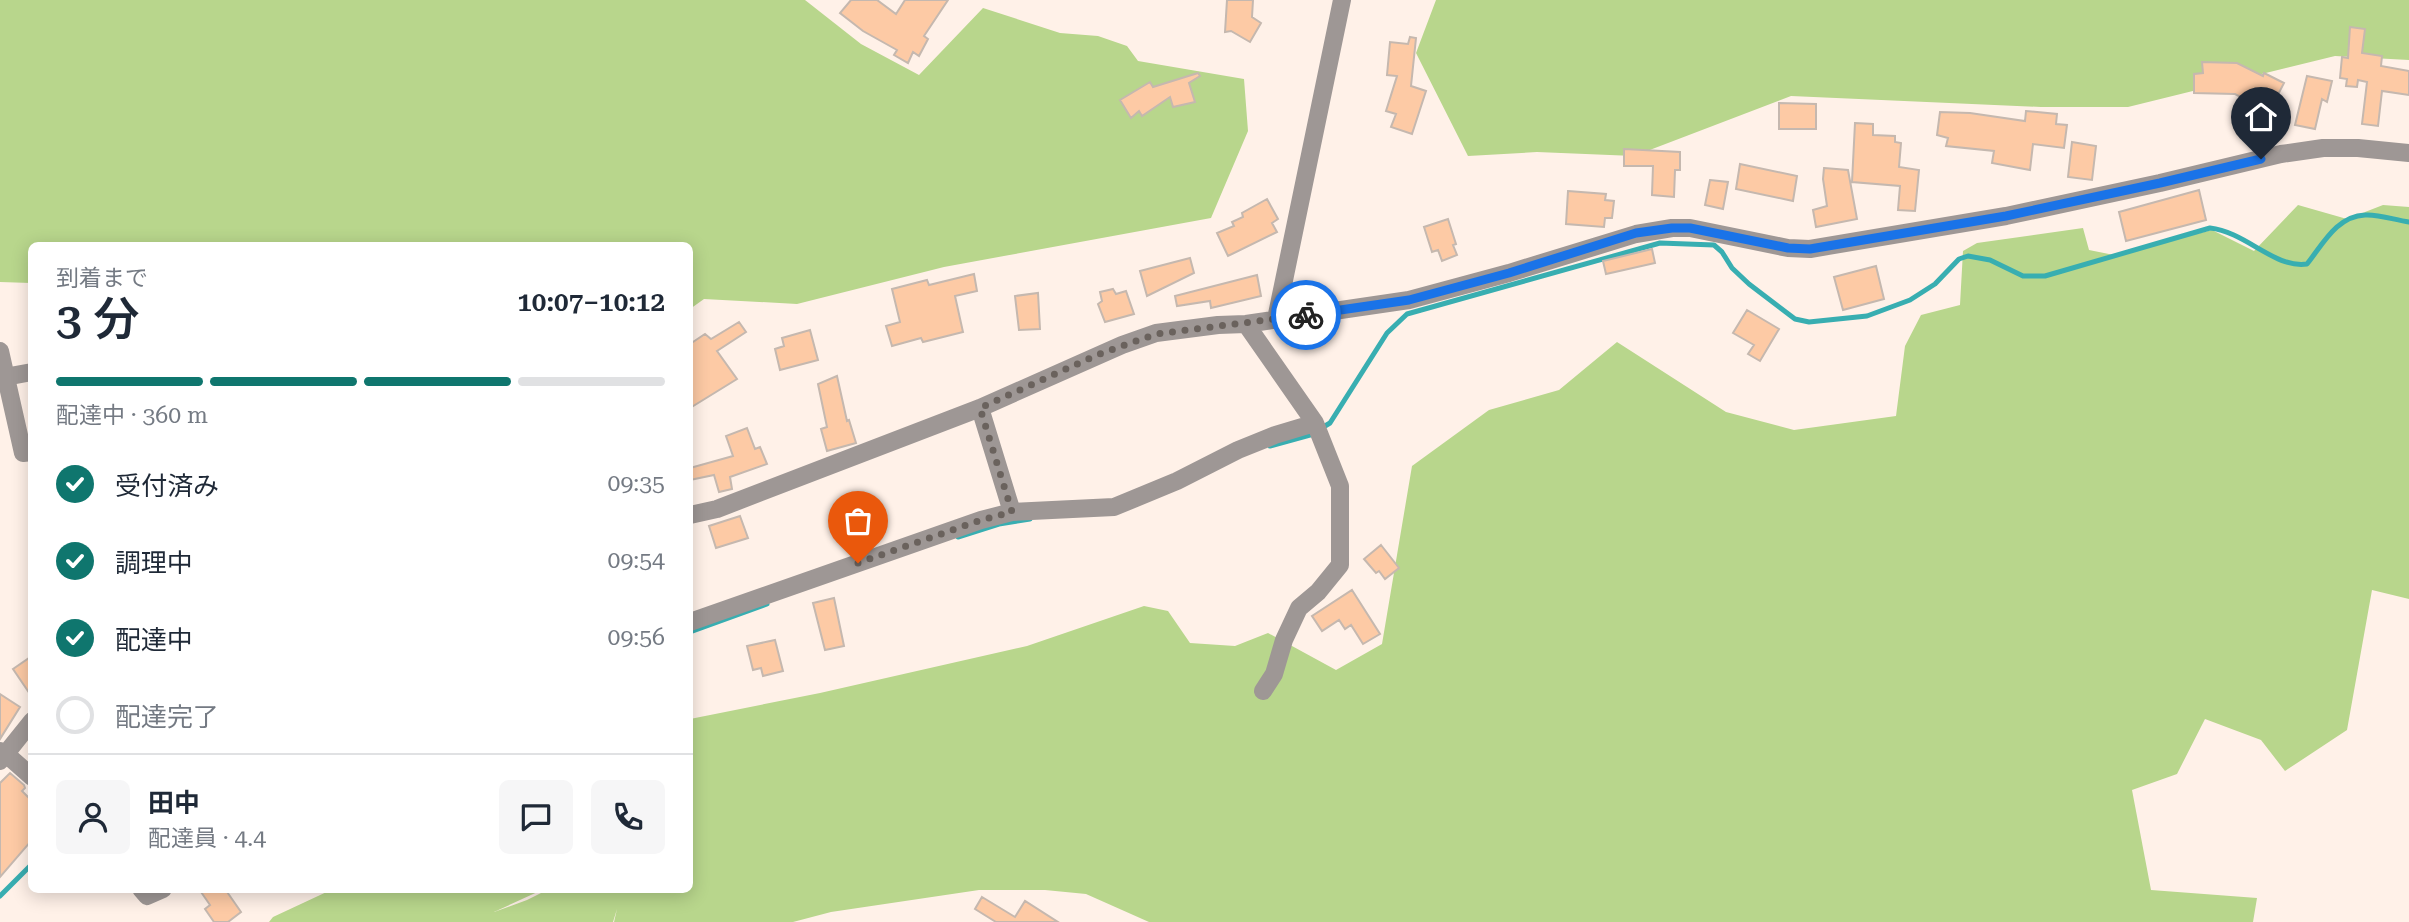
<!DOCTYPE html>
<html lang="ja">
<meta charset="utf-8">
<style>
body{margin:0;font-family:"Roboto Serif","Noto Sans JP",serif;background:#f6f6f7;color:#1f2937;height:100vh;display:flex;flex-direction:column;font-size:26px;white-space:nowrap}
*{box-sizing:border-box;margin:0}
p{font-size:23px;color:#747a83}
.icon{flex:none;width:38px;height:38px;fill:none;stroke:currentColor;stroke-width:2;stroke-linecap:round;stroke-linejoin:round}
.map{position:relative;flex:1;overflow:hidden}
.sheet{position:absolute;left:28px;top:242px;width:665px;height:651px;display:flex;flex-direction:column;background:#fff;border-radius:10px;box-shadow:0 4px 18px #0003}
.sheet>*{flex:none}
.pin{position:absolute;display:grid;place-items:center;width:60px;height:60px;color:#fff;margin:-72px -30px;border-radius:50% 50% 50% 0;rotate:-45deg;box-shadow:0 0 7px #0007}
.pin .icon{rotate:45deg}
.courier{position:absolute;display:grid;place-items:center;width:70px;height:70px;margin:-35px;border:5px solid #1a73e8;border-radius:50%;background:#fff;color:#222;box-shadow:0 2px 9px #0007}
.overview em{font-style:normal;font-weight:600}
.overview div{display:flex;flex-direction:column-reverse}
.overview{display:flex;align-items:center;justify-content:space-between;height:119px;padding:0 28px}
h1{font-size:46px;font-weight:600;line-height:52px}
.bar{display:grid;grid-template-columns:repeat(4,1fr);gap:10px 7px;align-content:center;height:84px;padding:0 28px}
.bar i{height:9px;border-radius:5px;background:#e0e1e3}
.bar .current{background:#0f766e}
.bar p{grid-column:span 4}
.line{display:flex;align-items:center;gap:18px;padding:0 28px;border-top:2px solid #e0e1e3}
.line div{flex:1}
.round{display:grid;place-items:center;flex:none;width:74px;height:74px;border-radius:10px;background:#f6f6f7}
ol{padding:0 28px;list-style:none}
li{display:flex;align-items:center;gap:21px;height:77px}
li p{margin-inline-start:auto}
li .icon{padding:7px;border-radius:50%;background:#0f766e;color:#fff;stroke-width:4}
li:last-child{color:#747a83}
li i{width:38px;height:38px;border:4px solid #e0e1e3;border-radius:50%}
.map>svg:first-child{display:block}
.green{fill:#b8d68c}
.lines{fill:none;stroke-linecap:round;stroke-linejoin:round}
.stream{stroke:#38aeb1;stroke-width:5}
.building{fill:#fdcaa5;stroke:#c5b8af;stroke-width:2}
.minor{stroke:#9e9795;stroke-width:18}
.done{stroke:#6a625d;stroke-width:7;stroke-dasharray:0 12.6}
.route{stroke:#1a73e8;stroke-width:9}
</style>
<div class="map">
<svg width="2409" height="922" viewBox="0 0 2409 922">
<rect width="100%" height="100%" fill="#fff1e8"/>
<!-- green -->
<path class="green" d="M0 0H805L861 44 919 75 983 8 1060 33 1098 36 1127 46 1138 61 1244 79 1248 131 1211 218 944 267 797 304 704 299 690 309V245H32L31 283 0 282Z
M1436 0H2409V60L2335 56 2128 107H2041L1791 96 1634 156 1537 152 1468 156 1416 53Z
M2298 205 2347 219 2383 205 2409 207V599L2372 590 2347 730 2285 771 2261 740 2205 719 2177 774 2132 790 2151 890 2257 898 2253 922H1149L1086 894 1045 890H979L831 912 793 922H614L617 909 613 922H269L273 917 333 889H544L494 912 527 900 549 889H690V719L820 693 1027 646 1144 606 1168 611 1190 643 1235 646 1268 633 1336 670 1382 644 1412 466 1489 410 1559 390 1617 342 1726 412 1794 430 1896 416 1905 346 1921 315 1960 305 1963 251 1977 243 2083 228 2089 250 2114 255 2212 230 2254 251Z"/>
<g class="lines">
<!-- stream -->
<path class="stream" d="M1270 446 1310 435 1330 423 1387 333 1407 314 1660 243 1714 245 1722 252 1732 268 1749 284 1795 319 1809 322 1867 316 1910 300 1935 284 1959 259 1968 256 1990 260 2023 276H2045L2210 228C2246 232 2275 269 2307 264 2323 244 2337 216 2365 215 2378 214 2395 220 2409 222
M958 537 999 524 1030 519
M690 632 767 604
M0 896 32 864"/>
</g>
<!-- building -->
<path class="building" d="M851 0H877L896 14 905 0H948L924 36 928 39 919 56 913 52 908 63 894 55 897 50 863 31 840 13Z
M1227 0H1253L1252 17 1261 23 1250 42 1231 31 1225 32Z
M2350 27 2365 29 2362 53 2382 56 2381 66 2409 71V95L2382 91 2378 126 2362 124 2367 82 2358 80 2357 87 2346 86 2347 79 2340 78 2342 57 2348 58Z
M1410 37 1416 38 1411 86 1426 91 1412 134 1391 127 1396 114 1386 111 1397 76 1387 75 1390 42 1408 44Z
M2202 62 2237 63 2263 76 2264 73 2284 83 2269 112 2235 94 2194 93V74L2203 73Z
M1198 73 1200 76 1189 83 1195 102 1173 107 1170 97 1142 116 1139 111 1131 118 1120 100 1150 82 1153 87Z
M2307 76 2332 81 2327 102 2322 99 2315 129 2295 125Z
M1779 103 1816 104V129H1779Z
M2026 111 2057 114 2056 124 2067 125 2064 148 2033 144 2030 170 1992 163 1994 151 1946 146 1948 138 1937 135 1940 112 1970 113 2025 121Z
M1855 123 1873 124V135L1895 136V142L1901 143 1899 167 1919 170 1915 211 1898 210 1900 186 1852 182Z
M2072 142 2096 146 2092 180 2068 177Z
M1624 149 1680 152V170H1675L1674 197 1652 195 1653 166H1624Z
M1740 164 1797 176 1793 201 1736 189Z
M1824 168 1848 170 1857 219 1816 227 1813 210 1827 206 1823 179Z
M1710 180 1728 182 1723 209 1705 205Z
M2199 190 2206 220 2126 241 2119 212Z
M1568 191 1606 194 1605 200 1614 201 1612 218H1605L1604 227 1566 224Z
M1267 199 1278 219 1272 223 1277 232 1228 256 1217 233 1234 226 1232 222 1243 217 1242 213Z
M1448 219 1456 244 1453 245 1457 255 1442 261 1438 250 1432 252 1424 227Z
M1652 249 1655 263 1606 274 1603 261Z
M1190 258 1194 273 1147 296 1140 271Z
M1876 266 1884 299 1843 310 1834 277Z
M974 274 977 291 955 296 963 332 923 342 921 338 892 346 886 326 900 322 892 289 927 280 929 285Z
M1257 275 1261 296 1211 308 1210 301 1177 306 1175 296Z
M1113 289 1116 294 1126 291 1134 314 1105 322 1098 304 1102 301 1100 292Z
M1038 293 1040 329 1019 330 1015 296Z
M1747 310 1779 329 1760 361 1748 354 1754 345 1733 333Z
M739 322 746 332 717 351 737 379 690 408V344L705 334 711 339Z
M810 330 818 360 780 370 775 349 784 346 782 338Z
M837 376 847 421 849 420 856 443 827 451 821 429 827 427 818 384Z
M747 428 755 449 760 447 767 464 730 477 732 489 719 492 714 475 690 480V468L733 456 726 436Z
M740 516 748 538 716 548 709 526Z
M1381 545 1399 568 1385 579 1379 571 1376 573 1364 559Z
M1352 590 1380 634 1363 644 1351 625 1345 629 1339 620 1322 631 1312 616Z
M834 598 844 646 825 650 813 603Z
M775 640 783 671 763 676 761 668 753 670 747 646Z
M32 656V697L13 669Z
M0 694 20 707 0 739Z
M10 773 24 785 25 788 22 791 32 801V840L0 877V783Z
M199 889H225L241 912 228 922H214L205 909 210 905Z
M982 897 1015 917 1025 901 1058 922H996L975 909Z"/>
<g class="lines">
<!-- minor -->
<path class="minor" d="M1276 319 1342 0
M1246 324 1315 423 1340 486V565L1318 592 1299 608 1284 640 1274 674 1263 691
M0 351 23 453 32 452
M0 378 32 372
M980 408 1012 512
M690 515 717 509 980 408 1122 345 1156 333 1218 325 1246 324 1409 300 1509 273 1636 234 1672 228H1690L1788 248 1810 249 2006 216 2160 183 2281 154 2323 148H2358L2409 153
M690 622 981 520 1012 512 1114 507 1177 481 1238 450 1275 435 1315 423
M0 751 6 754 32 777
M0 761 32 721
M141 889 147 896 163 889"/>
</g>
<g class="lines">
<!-- done -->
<path class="done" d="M858 563 981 520 1012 512 980 408 1097 355 1156 334 1306 315"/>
<!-- route -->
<path class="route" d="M1306 315 1409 300 1509 273 1636 233 1672 228H1690L1788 248 1810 249 2006 216 2160 183 2261 159"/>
</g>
</svg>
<div class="pin" style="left:858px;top:563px;background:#ea580c"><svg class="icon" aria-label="bag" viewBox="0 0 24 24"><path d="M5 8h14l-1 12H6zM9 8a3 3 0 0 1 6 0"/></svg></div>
<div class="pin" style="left:2261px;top:159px;background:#1f2937"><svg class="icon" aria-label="home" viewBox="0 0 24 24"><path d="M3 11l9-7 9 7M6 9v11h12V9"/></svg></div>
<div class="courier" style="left:1306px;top:315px"><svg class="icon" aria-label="bike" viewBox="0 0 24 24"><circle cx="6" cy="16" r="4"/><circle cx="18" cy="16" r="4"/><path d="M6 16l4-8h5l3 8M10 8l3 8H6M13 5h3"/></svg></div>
<section class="sheet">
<div class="overview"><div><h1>3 分</h1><p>到着まで</p></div><em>10:07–10:12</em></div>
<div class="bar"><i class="current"></i><i class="current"></i><i class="current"></i><i></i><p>配達中 · 360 m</p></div>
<ol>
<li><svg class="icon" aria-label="check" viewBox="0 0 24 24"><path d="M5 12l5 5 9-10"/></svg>受付済み<p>09:35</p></li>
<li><svg class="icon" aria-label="check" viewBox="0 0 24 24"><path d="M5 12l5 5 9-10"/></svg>調理中<p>09:54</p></li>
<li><svg class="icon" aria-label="check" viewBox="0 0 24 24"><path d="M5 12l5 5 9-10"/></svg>配達中<p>09:56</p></li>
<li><i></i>配達完了</li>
</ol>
<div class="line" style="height:126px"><a class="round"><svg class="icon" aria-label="person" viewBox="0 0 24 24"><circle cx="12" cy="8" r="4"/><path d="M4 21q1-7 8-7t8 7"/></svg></a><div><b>田中</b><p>配達員 · 4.4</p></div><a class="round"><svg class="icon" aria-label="chat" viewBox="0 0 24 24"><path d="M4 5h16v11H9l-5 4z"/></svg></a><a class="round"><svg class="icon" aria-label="phone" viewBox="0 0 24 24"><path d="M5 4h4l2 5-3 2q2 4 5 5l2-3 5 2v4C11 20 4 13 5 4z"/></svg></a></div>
</section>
</div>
